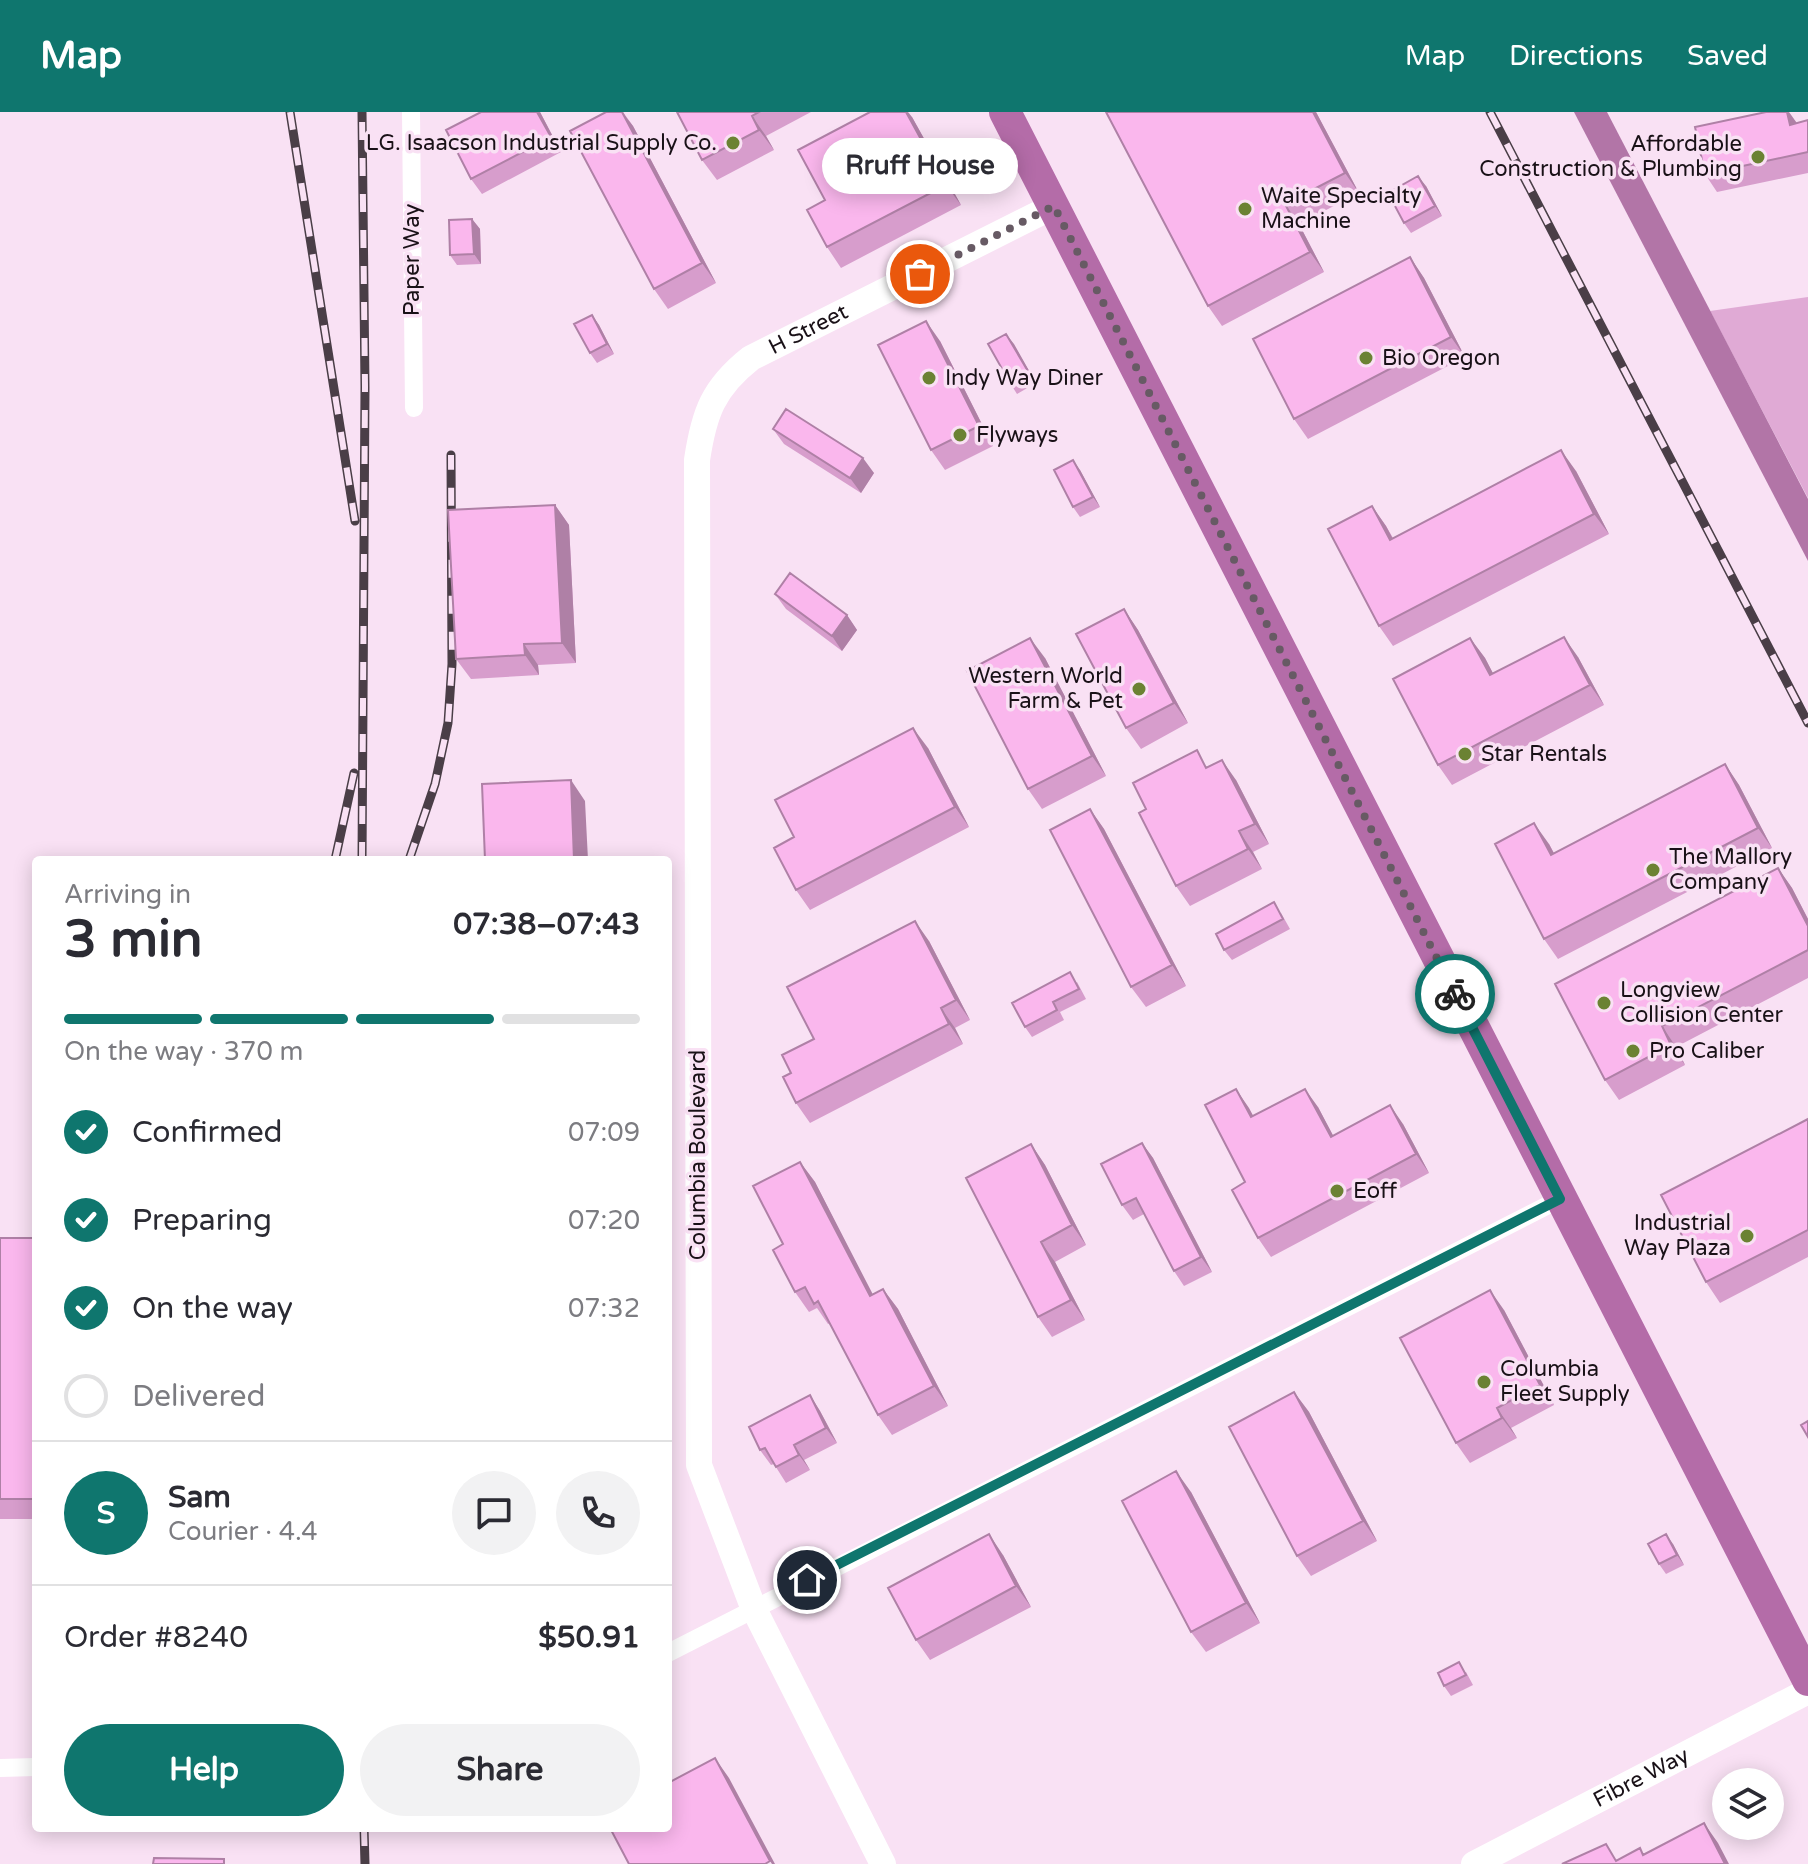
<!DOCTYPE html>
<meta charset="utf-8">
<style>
body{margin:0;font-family:"Varela Round",sans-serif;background:#f2f2f3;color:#2b2b33;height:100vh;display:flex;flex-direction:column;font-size:30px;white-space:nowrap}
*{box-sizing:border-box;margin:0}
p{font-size:26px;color:#7c7c81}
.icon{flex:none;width:44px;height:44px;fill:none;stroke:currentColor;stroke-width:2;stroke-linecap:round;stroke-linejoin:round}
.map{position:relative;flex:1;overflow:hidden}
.drawer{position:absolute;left:32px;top:744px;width:640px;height:976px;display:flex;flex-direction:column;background:#fff;border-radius:8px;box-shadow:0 4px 20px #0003}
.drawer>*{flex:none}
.buttons{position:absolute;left:1712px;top:1656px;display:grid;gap:16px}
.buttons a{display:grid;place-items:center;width:72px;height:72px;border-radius:50%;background:#fff;box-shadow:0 4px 20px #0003;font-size:40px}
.pin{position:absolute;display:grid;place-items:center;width:68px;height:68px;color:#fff;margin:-34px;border:4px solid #fff;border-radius:50%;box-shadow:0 2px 8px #0007}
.courier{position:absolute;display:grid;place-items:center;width:80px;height:80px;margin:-40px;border:6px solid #0f766e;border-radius:50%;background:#fff;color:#222;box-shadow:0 2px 10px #0007}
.bubble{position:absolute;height:56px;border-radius:28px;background:#fff;box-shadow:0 4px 20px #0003;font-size:26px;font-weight:700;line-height:56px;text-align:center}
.summary em{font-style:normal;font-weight:700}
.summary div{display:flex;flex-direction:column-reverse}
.summary{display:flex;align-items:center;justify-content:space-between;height:136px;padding:0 32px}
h1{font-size:52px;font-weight:700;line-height:60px}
.bar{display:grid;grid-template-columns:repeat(4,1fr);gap:12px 8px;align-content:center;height:96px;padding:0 32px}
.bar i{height:10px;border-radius:6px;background:#e1e1e2}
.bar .current{background:#0f766e}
.bar p{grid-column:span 4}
.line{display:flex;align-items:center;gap:20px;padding:0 32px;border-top:2px solid #e1e1e2}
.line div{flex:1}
.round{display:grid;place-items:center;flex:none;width:84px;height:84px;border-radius:42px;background:#f2f2f3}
ol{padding:0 32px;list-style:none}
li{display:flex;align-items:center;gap:24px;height:88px}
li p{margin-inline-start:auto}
li .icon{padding:8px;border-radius:50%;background:#0f766e;color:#fff;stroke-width:4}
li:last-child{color:#7c7c81}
li i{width:44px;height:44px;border:4px solid #e1e1e2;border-radius:50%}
.primary-button{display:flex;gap:16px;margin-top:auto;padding:16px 32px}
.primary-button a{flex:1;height:92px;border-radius:48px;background:#0f766e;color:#fff;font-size:32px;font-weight:700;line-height:92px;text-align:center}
.primary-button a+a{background:#f2f2f3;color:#2b2b33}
header{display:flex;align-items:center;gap:48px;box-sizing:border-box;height:112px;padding:0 40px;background:#0f766e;color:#fff}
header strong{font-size:38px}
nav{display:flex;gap:44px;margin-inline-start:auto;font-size:28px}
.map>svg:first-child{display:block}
.green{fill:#e0aad5}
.water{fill:#b275a7}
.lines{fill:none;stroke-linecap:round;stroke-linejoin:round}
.street{stroke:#fff;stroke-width:18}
.secondary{stroke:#fff;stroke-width:26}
.highway{stroke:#b46ca8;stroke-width:32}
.rail-casing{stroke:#4a3e47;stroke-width:9}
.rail{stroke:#f9e1f4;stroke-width:6;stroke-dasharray:18;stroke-linecap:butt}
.wall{fill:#d79dcc}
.shaded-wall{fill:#af80a6}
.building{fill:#fab7ed;stroke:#af80a6;stroke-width:2}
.done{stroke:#675a64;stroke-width:8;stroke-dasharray:0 14.4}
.route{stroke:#0f766e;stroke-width:10}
.poi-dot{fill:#6b8233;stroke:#f9e1f4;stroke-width:3}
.labels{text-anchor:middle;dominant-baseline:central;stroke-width:7;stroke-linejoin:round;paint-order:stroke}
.poi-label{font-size:22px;fill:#191117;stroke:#f9e1f4;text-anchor:start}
.street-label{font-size:22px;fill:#191117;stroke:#f9e1f4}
</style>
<header>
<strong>Map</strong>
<nav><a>Map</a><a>Directions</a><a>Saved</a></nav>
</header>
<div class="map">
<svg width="1808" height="1752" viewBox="0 0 1808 1752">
<rect width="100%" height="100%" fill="#f9e1f4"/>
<!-- green -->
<path class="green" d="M1808 185V386L1710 199Z"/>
<!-- water -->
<path class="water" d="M1574 0H1607L1808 387V449Z"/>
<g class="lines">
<!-- street -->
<path class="street" d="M411 0 414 296
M668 1541 1560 1087
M0 1656 36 1655"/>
<!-- secondary -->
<g class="secondary">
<path id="s1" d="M883 1752 753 1495 699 1353 697 348C704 301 713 276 751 246L1054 94"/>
<path id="s2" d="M1474 1752 1808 1579"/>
</g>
<!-- highway -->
<path class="highway" d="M1005 0 1808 1568"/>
<!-- rail casing -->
<g class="rail-casing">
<path id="rail" d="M290 0 355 409
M1490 0 1808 611
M335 748 354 661
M362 748 365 275 362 0
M409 748 435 672 448 611 452 552 451 343
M364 1716 365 1752"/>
</g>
<!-- rail -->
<use href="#rail" class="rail"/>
</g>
<!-- wall -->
<path class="wall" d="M540 0 561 40 482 82 471 67Z
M606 0H623L633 14 716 171 668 197 654 177Z
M677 0H811L766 24 774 38 717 68 702 48Z
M1106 0H1316L1359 81 1299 112 1324 160 1222 214 1208 194Z
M912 5 961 93 841 156 827 135 825 88Z
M1808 8V61L1717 80 1705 62 1797 11Z
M1426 74 1442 104 1411 121 1404 111Z
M472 107 480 117 481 152 457 153 450 143Z
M1410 145 1424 166 1465 245 1308 327 1294 307Z
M592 203 599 213 614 242 597 251 590 241Z
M1006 222 1036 271 1017 282 1010 271Z
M940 229 993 334 945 358 931 338Z
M773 317 874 361 861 381 784 332Z
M1080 358 1100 395 1080 405 1073 395Z
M1576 359 1609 422 1393 534 1379 514 1372 394 1386 414 1393 426Z
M555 393 569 413 576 551 538 553 539 563 471 567 456 547Z
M775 482 847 503 857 518 842 539 786 497Z
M1124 497 1138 518 1188 611 1141 637 1126 616Z
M1470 526 1485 546 1493 562 1578 545 1604 593 1452 673 1438 653Z
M1045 546 1106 664 1042 697 1028 677Z
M928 636 969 715 810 798 796 778 794 725Z
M1725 652 1739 673 1772 736 1558 847 1544 827 1549 732 1554 741Z
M1208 655 1236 668 1269 732 1253 740 1262 757 1190 794 1176 774 1146 697Z
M1090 697 1104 717 1186 874 1146 895 1131 875Z
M1778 756 1792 776 1808 807V866L1676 935 1685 953 1619 988 1605 968Z
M1281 801 1290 817 1232 848 1224 838Z
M929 829 970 908 955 916 963 932 810 1011 796 991 791 961 814 927Z
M1077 870 1086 887 1060 900 1064 908 1032 925 1025 915Z
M1236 977 1253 1004 1318 995 1333 1024 1403 1012 1429 1061 1271 1145 1258 1126 1245 1070Z
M1808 1007V1145L1720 1191 1706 1170Z
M1142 1031 1153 1046 1212 1160 1184 1174 1174 1159 1144 1102 1133 1108 1122 1093Z
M1031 1032 1045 1053 1086 1133 1055 1150 1085 1208 1052 1225 1038 1205Z
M800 1050 815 1070 872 1183 883 1177 898 1197 948 1294 892 1323 878 1303 830 1211 828 1212 817 1196 809 1200 795 1180 783 1132Z
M0 1126H36V1407H0Z
M1504 1198 1554 1293 1511 1316 1517 1326 1470 1351 1456 1331Z
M1294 1280 1309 1300 1377 1429 1311 1464 1297 1444Z
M810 1283 820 1299 837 1331 804 1348 810 1358 786 1371 774 1352 771 1353 760 1338Z
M1191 1380 1260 1511 1206 1540 1191 1520Z
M1673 1432 1684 1453 1666 1462 1659 1452Z
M1003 1443 1031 1495 930 1548 916 1528Z
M1466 1560 1473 1573 1451 1584 1444 1574Z"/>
<!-- shaded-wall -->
<path class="shaded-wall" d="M537 0H540L561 40 551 25Z
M622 0 633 14 716 171 702 151Z
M906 0H908L912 5 961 93 946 73Z
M1313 0H1316L1359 81 1345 61Z
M1787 0H1789L1799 14 1790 13Z
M752 4 766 24 774 38 759 18Z
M1418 64 1426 74 1442 104 1435 94Z
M1285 92 1299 112 1324 160 1310 140Z
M472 107 480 117 481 152 474 142Z
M1410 145 1424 166 1465 245 1451 225Z
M592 203 599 213 614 242 607 232Z
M926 209 940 229 993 334 979 314Z
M1006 222 1014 232 1036 271 1029 261Z
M1561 338 1576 359 1609 422 1594 402Z
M863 346 874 361 861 381 850 366Z
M1073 348 1080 358 1100 395 1093 385Z
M555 393 569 413 576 551 562 531Z
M1372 394 1386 414 1404 448 1390 428Z
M1124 497 1138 518 1188 611 1174 591Z
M847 503 857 518 842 539 832 524Z
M1564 525 1578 545 1604 593 1590 573Z
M1030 526 1045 546 1106 664 1092 644Z
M1470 526 1485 546 1505 584 1490 563Z
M524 532 538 553 539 563 525 543Z
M913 616 928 636 969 715 955 695Z
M1222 648 1236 668 1269 732 1255 712Z
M1725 652 1739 673 1772 736 1758 716Z
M571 668 585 689 588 748H574Z
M1090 697 1104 717 1186 874 1172 853Z
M1534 711 1549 732 1565 763 1551 743Z
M1239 719 1253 740 1262 757 1248 737Z
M1778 756 1792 776 1808 807V814Z
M915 809 929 829 970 908 956 888Z
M941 896 955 916 963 932 949 912Z
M1662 914 1676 935 1685 953 1671 933Z
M1236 977 1249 996 1264 1024 1251 1005Z
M1305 977 1318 995 1344 1044 1331 1025Z
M1390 993 1403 1012 1429 1061 1416 1042Z
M1142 1031 1153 1046 1212 1160 1201 1145Z
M1031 1032 1045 1053 1086 1133 1072 1113Z
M800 1050 815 1070 884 1204 870 1184Z
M1041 1130 1055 1150 1085 1208 1071 1188Z
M883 1177 898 1197 948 1294 934 1274Z
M1490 1178 1504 1198 1554 1293 1540 1273Z
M1294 1280 1309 1300 1377 1429 1363 1409Z
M810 1283 820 1299 837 1331 826 1316Z
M1497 1296 1511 1316 1517 1326 1502 1306Z
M794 1333 804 1348 810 1358 799 1343Z
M1176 1359 1191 1380 1260 1511 1246 1491Z
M989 1422 1003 1443 1031 1495 1016 1474Z
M1666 1422 1673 1432 1684 1453 1677 1443Z
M715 1646 729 1666 775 1752H772L770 1749Z
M1704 1711 1718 1731 1729 1752H1725Z"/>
<!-- building -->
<path class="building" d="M481 0H537L551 25 471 67 446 18Z
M606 0H622L702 151 654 177 570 19Z
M677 0H759L752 4 759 18 702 48Z
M870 0H906L946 73 827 135 807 98 825 88 798 38Z
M1106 0H1313L1345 61 1285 92 1310 140 1208 194Z
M1766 0H1787L1790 13 1808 8V40L1705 62 1695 15Z
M1418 64 1435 94 1404 111 1388 81Z
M472 107 474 142 450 143 449 108Z
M1410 145 1451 225 1294 307 1253 227Z
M592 203 607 232 590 241 574 212Z
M926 209 979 314 931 338 878 233Z
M1006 222 1029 261 1010 271 988 232Z
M786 297 863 346 850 366 773 317Z
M1561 338 1594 402 1379 514 1328 417 1372 394 1390 428Z
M1073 348 1093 385 1073 395 1054 358Z
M555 393 562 531 524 532 525 543 456 547 448 398Z
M790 461 847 503 832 524 775 482Z
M1124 497 1174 591 1126 616 1076 522Z
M1564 525 1590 573 1438 653 1393 567 1470 526 1490 563Z
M1030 526 1092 644 1028 677 967 559Z
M913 616 955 695 796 778 774 736 794 725 775 688Z
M1197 638 1206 656 1222 648 1255 712 1239 719 1248 737 1176 774 1139 701 1146 697 1133 671Z
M1725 652 1758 716 1544 827 1495 732 1534 711 1551 743Z
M571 668 574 748H485L482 672Z
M1090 697 1172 853 1131 875 1050 718Z
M1778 756 1808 814V838L1662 914 1671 933 1605 968 1555 872Z
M1274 790 1283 807 1224 838 1216 822Z
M915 809 956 888 941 896 949 912 796 991 783 965 791 961 782 943 814 927 787 875Z
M1070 860 1079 877 1053 890 1057 898 1025 915 1012 891Z
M1236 977 1251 1005 1305 977 1331 1025 1390 993 1416 1042 1258 1126 1232 1078 1245 1070 1205 993Z
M1808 1007V1118L1706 1170 1661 1083Z
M1142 1031 1201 1145 1174 1159 1136 1086 1122 1093 1101 1052Z
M1031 1032 1072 1113 1041 1130 1071 1188 1038 1205 966 1066Z
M800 1050 870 1184 883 1177 934 1274 878 1303 818 1189 814 1192 805 1175 795 1180 773 1138 783 1132 753 1074Z
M0 1126H36V1387H0Z
M1490 1178 1540 1273 1497 1296 1502 1306 1456 1331 1400 1226Z
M1294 1280 1363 1409 1297 1444 1229 1315Z
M810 1283 826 1316 794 1333 799 1343 776 1355 765 1336 760 1338 749 1315Z
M1808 1309V1325L1801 1313Z
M1176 1359 1246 1491 1191 1520 1122 1389Z
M989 1422 1016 1474 916 1528 888 1476Z
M1666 1422 1677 1443 1659 1452 1648 1432Z
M1459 1550 1466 1563 1444 1574 1438 1561Z
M715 1646 770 1749 765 1752H629L610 1716H668V1671Z
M1704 1711 1725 1752H1562L1606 1732 1616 1749 1640 1736 1643 1743Z
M154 1746 224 1747V1752H153Z"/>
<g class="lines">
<!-- done -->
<path class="done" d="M920 162 1054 94 1455 882"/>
<!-- route -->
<path class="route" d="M807 1468 1560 1087 1455 882"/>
</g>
<!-- markers -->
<g class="poi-dot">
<circle cx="733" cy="31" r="8"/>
<circle cx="1758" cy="45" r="8"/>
<circle cx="1245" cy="97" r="8"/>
<circle cx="1366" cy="246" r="8"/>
<circle cx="929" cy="266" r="8"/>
<circle cx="960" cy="323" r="8"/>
<circle cx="1139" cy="577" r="8"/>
<circle cx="1465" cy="642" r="8"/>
<circle cx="1653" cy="758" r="8"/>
<circle cx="1604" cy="891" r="8"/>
<circle cx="1633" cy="939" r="8"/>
<circle cx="1337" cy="1079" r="8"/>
<circle cx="1747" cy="1124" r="8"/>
<circle cx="1484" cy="1270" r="8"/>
</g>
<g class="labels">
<!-- poi labels -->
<g class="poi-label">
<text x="717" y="31" text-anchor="end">LG. Isaacson Industrial Supply Co.</text>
<text x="1742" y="32" text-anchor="end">Affordable<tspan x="1742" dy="25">Construction &amp; Plumbing</tspan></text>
<text x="1261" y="84">Waite Specialty<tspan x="1261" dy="25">Machine</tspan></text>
<text x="1382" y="246">Bio Oregon</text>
<text x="945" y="266">Indy Way Diner</text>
<text x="976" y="323">Flyways</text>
<text x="1123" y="564" text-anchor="end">Western World<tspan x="1123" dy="25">Farm &amp; Pet</tspan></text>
<text x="1481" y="642">Star Rentals</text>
<text x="1669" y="745">The Mallory<tspan x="1669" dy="25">Company</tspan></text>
<text x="1620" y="878">Longview<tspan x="1620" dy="25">Collision Center</tspan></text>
<text x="1649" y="939">Pro Caliber</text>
<text x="1353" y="1079">Eoff</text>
<text x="1731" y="1111" text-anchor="end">Industrial<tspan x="1731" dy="25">Way Plaza</tspan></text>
<text x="1500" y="1257">Columbia<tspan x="1500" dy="25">Fleet Supply</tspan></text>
</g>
<!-- street labels -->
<g class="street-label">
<text transform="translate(412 148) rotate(-90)">Paper Way</text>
<text stroke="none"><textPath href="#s1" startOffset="1628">H Street</textPath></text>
<text transform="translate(698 1043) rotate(-90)">Columbia Boulevard</text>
<text stroke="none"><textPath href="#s2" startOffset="188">Fibre Way</textPath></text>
</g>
</g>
</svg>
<div class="buttons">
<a><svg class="icon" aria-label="layers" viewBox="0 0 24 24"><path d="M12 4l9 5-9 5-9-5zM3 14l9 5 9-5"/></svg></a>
</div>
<div class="pin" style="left:920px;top:162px;background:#ea580c"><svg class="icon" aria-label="bag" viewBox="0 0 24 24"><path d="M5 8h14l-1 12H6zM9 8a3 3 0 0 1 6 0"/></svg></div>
<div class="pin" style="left:807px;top:1468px;background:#1f2937"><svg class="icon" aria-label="home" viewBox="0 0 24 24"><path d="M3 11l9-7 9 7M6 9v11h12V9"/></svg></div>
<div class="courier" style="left:1455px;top:882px"><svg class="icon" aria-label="bike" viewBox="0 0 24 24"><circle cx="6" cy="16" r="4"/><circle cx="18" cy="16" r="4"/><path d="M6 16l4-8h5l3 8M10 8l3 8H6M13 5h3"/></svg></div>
<div class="bubble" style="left:822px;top:26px;width:196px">Rruff House</div>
<section class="drawer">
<div class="summary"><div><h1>3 min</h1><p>Arriving in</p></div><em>07:38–07:43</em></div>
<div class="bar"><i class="current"></i><i class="current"></i><i class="current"></i><i></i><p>On the way · 370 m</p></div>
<ol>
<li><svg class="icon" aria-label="check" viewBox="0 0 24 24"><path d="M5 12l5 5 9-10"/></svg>Confirmed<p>07:09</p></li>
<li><svg class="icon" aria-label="check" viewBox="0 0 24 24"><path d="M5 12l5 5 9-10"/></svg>Preparing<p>07:20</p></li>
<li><svg class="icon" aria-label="check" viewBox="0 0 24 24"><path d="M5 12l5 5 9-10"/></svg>On the way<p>07:32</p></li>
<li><i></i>Delivered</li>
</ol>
<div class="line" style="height:144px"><b class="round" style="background:#0f766e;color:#fff">S</b><div><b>Sam</b><p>Courier · 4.4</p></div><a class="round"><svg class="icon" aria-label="chat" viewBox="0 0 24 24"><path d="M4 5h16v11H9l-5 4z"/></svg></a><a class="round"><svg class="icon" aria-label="phone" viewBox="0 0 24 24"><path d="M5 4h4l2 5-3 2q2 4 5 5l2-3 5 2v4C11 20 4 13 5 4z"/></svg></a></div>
<div class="line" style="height:104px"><div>Order #8240</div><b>$50.91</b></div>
<div class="primary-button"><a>Help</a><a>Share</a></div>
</section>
</div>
